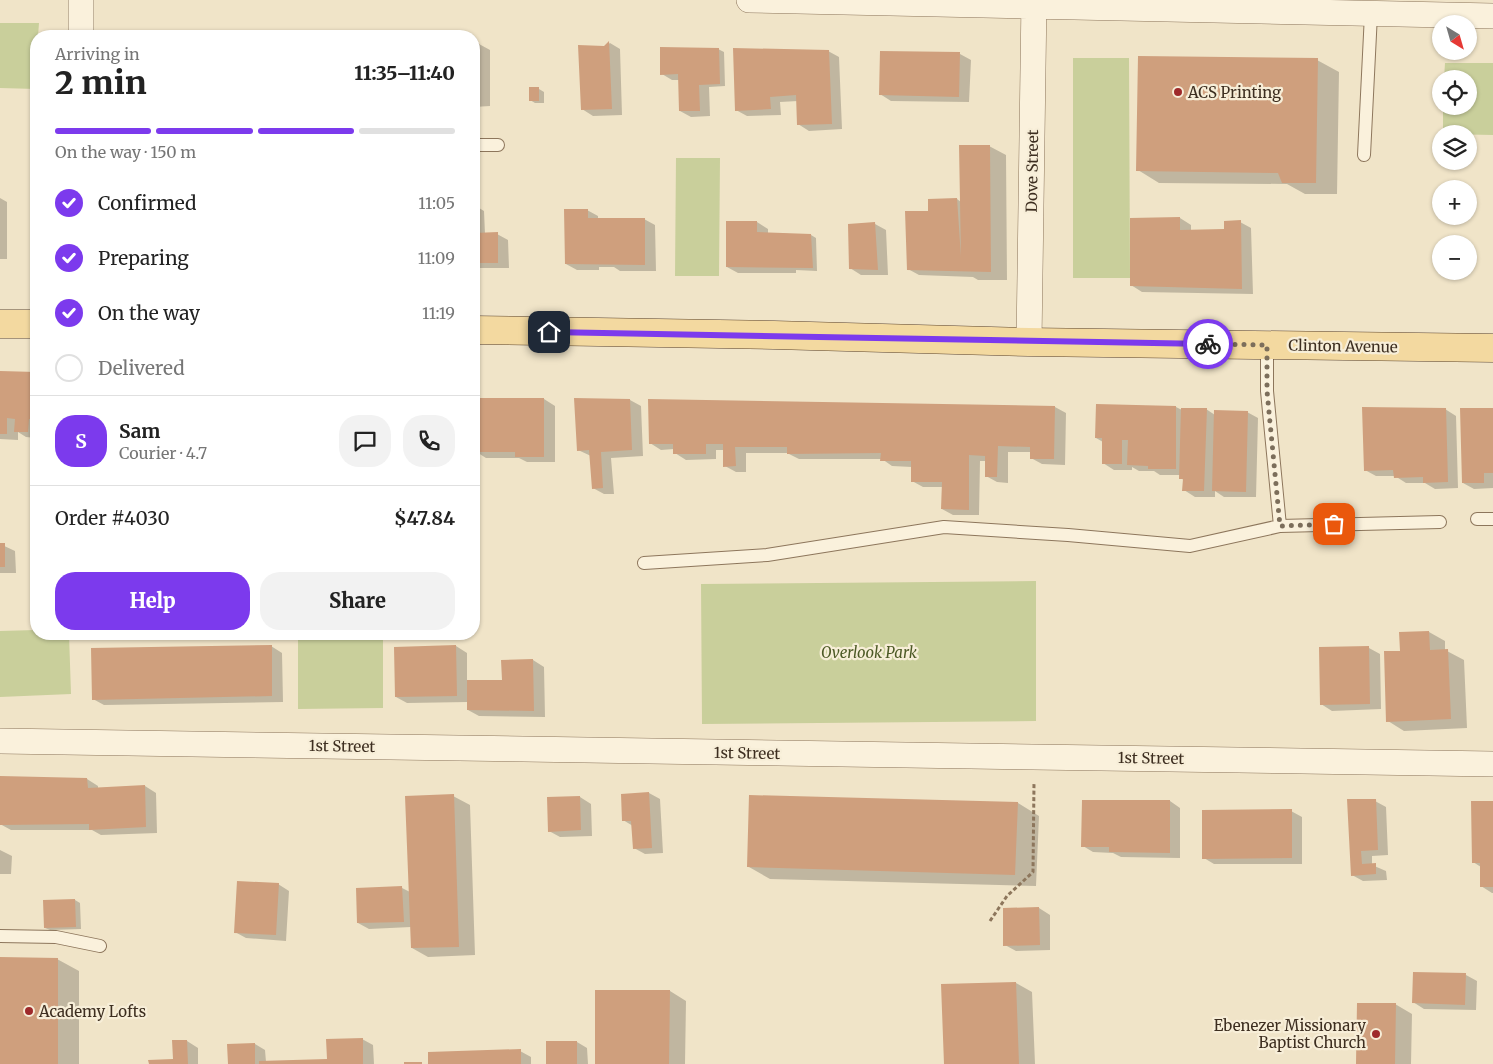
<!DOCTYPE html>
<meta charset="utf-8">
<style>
body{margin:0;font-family:Merriweather,serif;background:#f2f2f2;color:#222;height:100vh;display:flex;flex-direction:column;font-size:19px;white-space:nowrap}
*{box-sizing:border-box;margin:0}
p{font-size:16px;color:#767676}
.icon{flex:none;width:28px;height:28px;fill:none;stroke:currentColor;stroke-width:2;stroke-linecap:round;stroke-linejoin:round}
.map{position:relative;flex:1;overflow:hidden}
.panel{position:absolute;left:30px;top:30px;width:450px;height:610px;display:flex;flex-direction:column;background:#fff;border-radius:20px;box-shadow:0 1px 4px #0004}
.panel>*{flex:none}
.needle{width:32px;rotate:143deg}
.tools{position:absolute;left:1432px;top:15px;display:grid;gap:10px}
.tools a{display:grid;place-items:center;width:45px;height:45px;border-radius:50%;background:#fff;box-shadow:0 1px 4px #0004;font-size:25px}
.pin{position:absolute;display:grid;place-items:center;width:42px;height:42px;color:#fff;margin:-21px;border-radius:10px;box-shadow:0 2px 8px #0006}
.courier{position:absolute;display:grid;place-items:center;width:50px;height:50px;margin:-25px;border:4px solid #7c3aed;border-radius:50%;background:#fff;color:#222;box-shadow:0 1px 6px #0007}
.overview em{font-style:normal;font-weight:800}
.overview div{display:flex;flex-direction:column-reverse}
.overview{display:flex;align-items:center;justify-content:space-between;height:85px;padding:0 25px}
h1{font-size:32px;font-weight:800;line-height:38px}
.bar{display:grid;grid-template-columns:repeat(4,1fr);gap:8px 5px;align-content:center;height:60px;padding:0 25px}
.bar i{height:6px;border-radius:4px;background:#e0e0e0}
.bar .on{background:#7c3aed}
.bar p{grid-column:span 4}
.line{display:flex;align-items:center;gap:12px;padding:0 25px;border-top:1px solid #e0e0e0}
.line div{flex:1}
.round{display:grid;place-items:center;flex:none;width:52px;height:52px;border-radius:20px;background:#f2f2f2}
ol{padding:0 25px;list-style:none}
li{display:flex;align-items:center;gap:15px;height:55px}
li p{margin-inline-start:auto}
li .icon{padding:5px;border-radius:50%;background:#7c3aed;color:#fff;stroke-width:4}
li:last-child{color:#767676}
li i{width:28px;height:28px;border:2px solid #e0e0e0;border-radius:50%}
.primary-button{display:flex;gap:10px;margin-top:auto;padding:10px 25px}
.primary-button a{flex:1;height:58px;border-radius:20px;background:#7c3aed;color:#fff;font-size:20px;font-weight:800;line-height:58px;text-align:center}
.primary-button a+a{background:#f2f2f2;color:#222}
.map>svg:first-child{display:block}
.green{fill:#c9cf9b}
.shadow{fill:#0003}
.building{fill:#cf9f7d}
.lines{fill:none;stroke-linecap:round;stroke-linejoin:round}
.lane-casing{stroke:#8d765c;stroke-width:14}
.street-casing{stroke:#8d765c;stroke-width:26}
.primary-casing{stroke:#5b4430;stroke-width:29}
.path{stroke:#8d765c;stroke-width:3;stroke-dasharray:4 2.5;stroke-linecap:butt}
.lane{stroke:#faf1dc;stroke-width:12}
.street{stroke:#faf1dc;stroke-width:25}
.primary{stroke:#f3d9a0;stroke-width:28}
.done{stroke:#7c6e5b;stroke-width:5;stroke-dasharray:0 9}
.route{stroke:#7c3aed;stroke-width:6}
.poi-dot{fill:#9e2a2b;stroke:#f7eed8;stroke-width:2}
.labels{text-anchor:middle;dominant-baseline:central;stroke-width:4.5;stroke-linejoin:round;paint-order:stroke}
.poi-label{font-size:15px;fill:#3d2e20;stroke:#f7eed8;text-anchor:start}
.street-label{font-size:15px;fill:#3d2e20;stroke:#f7eed8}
.park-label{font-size:15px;font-style:italic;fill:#4d5a26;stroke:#f7eed8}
</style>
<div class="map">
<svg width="1493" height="1064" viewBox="0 0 1493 1064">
<rect width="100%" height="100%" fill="#f0e4c8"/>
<!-- green -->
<path class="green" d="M0 23H39L38 36H36V89L0 88Z
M1073 58H1129L1130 278H1073Z
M1445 63H1493V135L1443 134V106H1469V79H1444Z
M676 158H720L719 276H675Z
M1036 581V721L702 724 701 584Z
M36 630V634H69L71 694 0 697V631Z
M298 634H383V708L298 709Z"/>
<!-- shadow -->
<path class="shadow" d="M610 43 620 49 622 115 593 116 582 109 605 47Z
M474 44H479L490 50V106L474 107Z
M718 49 724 52 725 86 709 87 710 116 691 117 680 111 679 80H672L662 74Z
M828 51 839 57 842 129 809 131 798 124V101L780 102 781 115 747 116 736 110Z
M882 52 960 54 971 60 969 102 891 101 880 94Z
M1317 60 1339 72 1337 194H1305L1287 184 1159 183 1138 170Z
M539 89 544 92V103H535L530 100Z
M989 146 1006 155 1007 280H978L973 277 919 275 908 269 930 212 957 199 961 202Z
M0 198 7 202V259H0Z
M474 205 484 211 485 234H497L508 240 509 268H474Z
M587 210 598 216V220L644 219 655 225 656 271H620L614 267H599V270H577L566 264Z
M1180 218 1191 225V231L1225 230 1240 222 1251 228 1253 294 1142 292 1131 285Z
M757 222 768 229V233L811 235 816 238 817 271 796 270V273H738L727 267Z
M875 224 886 230 888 275H861L850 268Z
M0 373H36V438L26 437 18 432V440L0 439Z
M474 399H544L555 406V462H527L519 458H486L475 451Z
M630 400 641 406 643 456 611 458 614 494H604L593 488 591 456 578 450Z
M1097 406 1176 407 1182 410 1206 409 1215 415 1247 412 1258 418 1256 497H1224L1215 491V497H1195L1184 490V480L1180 478 1181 475H1160L1154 471H1139L1132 467V470H1114L1103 463V442L1096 438Z
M1055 407 1066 413 1065 465 1042 464 1031 458V452H1008V483L997 482 986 476V461H980L979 515H953L942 509 943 487H923L912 481V467L892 466 882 459H799L787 453H746V472H736L725 466 724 450H716V459L686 460 675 453 674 449 661 450 650 443Z
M1445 409 1456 416 1458 488 1435 489 1425 483H1406L1395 476H1376L1365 470Z
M1493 410V488L1474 489 1463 483Z
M0 544 15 551 16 573H0Z
M1429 632 1445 641V650L1464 660 1467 728 1404 731 1388 721 1401 652Z
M271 646 282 653 283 702 104 705 93 699Z
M456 646 467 653V681L504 682 533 660 544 667 545 717 479 716 468 710V702L407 703 396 697Z
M1369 648 1380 654 1381 709 1332 711 1321 704Z
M0 777 87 779 98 786V789L145 786 156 793 157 833 101 835 92 830H11L0 824Z
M649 793 660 799 663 853 645 854 634 848 633 826 623 820Z
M453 796 470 805 475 955 428 957 412 948 411 927 369 929 358 923 402 888 410 892Z
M580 797 591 804 592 836 560 837 549 831Z
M1170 801 1180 808V858L1121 857 1113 853 1093 852 1083 846Z
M1375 801 1386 807 1388 855 1372 856V865L1386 871 1387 880 1363 881 1352 875Z
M1493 802V893H1492L1481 886V867L1473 862Z
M1018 803 1039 816 1036 886 770 879 749 867Z
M1291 811 1302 817V864H1214L1204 858Z
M0 850 12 856 11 874H0Z
M278 884 289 891 286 941 246 938 235 932Z
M75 900 80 903 81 929 50 930 45 928Z
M1039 908 1050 915V950L1016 951 1005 945Z
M0 959H57L79 971V1064H0Z
M1466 975 1477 981 1476 1010 1424 1009 1413 1002Z
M1016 983 1032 992 1035 1064H945Z
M670 991 686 1001 685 1064H596Z
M1395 1004 1412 1014 1411 1064H1357Z
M362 1039 373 1045 374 1064H229L255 1044 265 1050 266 1062 328 1060Z
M187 1041 198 1048V1064H221H150L174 1060Z
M577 1042 587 1048 588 1064H547Z
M520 1051 531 1057V1064H429Z"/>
<!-- building -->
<path class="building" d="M609 41 612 109 581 110 578 45 604 46Z
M474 43H479L480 101H474Z
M660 47 719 48 720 84 699 85 700 111H679L678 74 660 75Z
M733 48 829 50 832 124 797 125 796 95 770 97 771 109 735 111Z
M880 51 960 52 959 97 879 95Z
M1138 56 1318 58 1316 183H1282L1278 173 1136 171Z
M529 87H539V101H529Z
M959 145H990L991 272 907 270 905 211H928V199L957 198 961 257Z
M564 209H588V218H645V265L565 264Z
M1180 217V230L1224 229V221L1241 220 1242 289 1130 286V218Z
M726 221H757V232L811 234 813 268 726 267Z
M875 222 878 270 849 269 848 224Z
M498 232V263H474V233Z
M0 371 36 372V419H29L28 432H14L15 419 7 418V434H0Z
M474 398H544V457H515V452H474Z
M574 398 630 399 632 450 601 452 603 488 592 489 589 450 577 451Z
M648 399 1055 406 1054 459H1030V447L998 446 997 477H985V456L969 455V510L941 509 942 482H911V461H880L881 453 787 454V447H735L736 466 723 467V444H706V454H673V444H649Z
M1096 404 1176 406V469H1148V466L1127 465 1128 440H1122V464H1102V438H1095Z
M1362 407 1446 408 1448 482 1423 483V477L1394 478 1393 470 1364 471Z
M1181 408H1207L1204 491H1182L1183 479H1179Z
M1460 408H1493V473H1484V483H1462Z
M1214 410 1248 411 1246 492 1212 491Z
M0 543H5V567H0Z
M1429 631 1430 650 1448 649 1451 719 1386 722 1384 651H1400L1399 632Z
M272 645V696L92 700 91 648Z
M456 645 457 696 395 697 394 647Z
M1369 646 1370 704 1320 705 1319 647Z
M533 659 534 711 467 710V680H502L501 660Z
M0 776 87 778 88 788 145 785 146 827 89 830V824L0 825Z
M649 792 652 848 633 849 631 821H622L621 794Z
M454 794 459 947 411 948 405 796Z
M749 795 1018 802 1015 875 747 867Z
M580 796 581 830 548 832 547 797Z
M1347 799H1376L1378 850 1361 851 1362 864 1376 863V874L1351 876Z
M1082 800H1170V853L1109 852V847H1081Z
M1471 801H1493V887H1480V863H1472Z
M1292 809V858L1202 859V810Z
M237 881 279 883 276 935 234 933Z
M402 886 404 922 357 923 356 888Z
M75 899 76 927 44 928 43 900Z
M1039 907 1040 945 1003 946V908Z
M0 957 58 958V1064H0Z
M1413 972 1466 973 1465 1005 1412 1003Z
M1016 982 1019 1064H944L941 984Z
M595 990H670L669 1064H595Z
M1357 1003H1396L1395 1064H1356Z
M363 1038V1064H259V1061L327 1059 326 1039Z
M172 1040H187L188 1064H149L148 1060 173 1059Z
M546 1041H577V1064H546Z
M255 1043V1064H228L227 1044Z
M521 1049V1064H428V1052Z
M404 1062H422V1064H404Z"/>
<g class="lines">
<!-- lane casing -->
<g class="lane-casing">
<path id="lane" d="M474 145H498
M1364 155 1371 14
M1477 519H1493
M1280 526 1440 522
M644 563 767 555 944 527 1068 535 1190 546 1280 526 1267 391V345
M0 936 56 937 100 946"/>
</g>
<!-- street casing -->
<g class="street-casing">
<path id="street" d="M81 0V36
M749 0 1493 16
M1029 342 1034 0
M0 741 1493 764"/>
</g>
<!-- primary casing -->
<g class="primary-casing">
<path id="primary" d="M0 324H36
M474 330 774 335 1029 342 1493 348"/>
</g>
<!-- path -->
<path class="path" d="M990 921 1007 896 1033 872 1034 783"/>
<!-- lane -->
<use href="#lane" class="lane"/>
<!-- street -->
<use href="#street" class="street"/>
<!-- primary -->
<use href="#primary" class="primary"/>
</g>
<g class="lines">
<!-- done -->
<path class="done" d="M1208 344 1267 345V391L1280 526 1334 524"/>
<!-- route -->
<path class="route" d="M549 332 1208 344"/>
</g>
<!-- markers -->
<g class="poi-dot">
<circle cx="1178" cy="92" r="5"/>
<circle cx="29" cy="1011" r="5"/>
<circle cx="1376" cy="1034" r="5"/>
</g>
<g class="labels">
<!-- poi labels -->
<g class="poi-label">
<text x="1188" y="92">ACS Printing</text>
<text x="39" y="1011">Academy Lofts</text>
<text x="1366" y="1025" text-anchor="end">Ebenezer Missionary<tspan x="1366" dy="17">Baptist Church</tspan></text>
</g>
<!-- street labels -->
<g class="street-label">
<text transform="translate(1032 171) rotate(-89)">Dove Street</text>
<text transform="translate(1343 346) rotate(1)">Clinton Avenue</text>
<text transform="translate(342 746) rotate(1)">1st Street</text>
<text transform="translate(747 753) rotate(1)">1st Street</text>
<text transform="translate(1151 758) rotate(1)">1st Street</text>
</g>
<!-- park labels -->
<g class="park-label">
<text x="869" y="652">Overlook Park</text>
</g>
</g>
</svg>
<div class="tools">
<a><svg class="needle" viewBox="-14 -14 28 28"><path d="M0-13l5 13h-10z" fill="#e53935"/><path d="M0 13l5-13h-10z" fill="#767676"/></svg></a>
<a><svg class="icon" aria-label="locate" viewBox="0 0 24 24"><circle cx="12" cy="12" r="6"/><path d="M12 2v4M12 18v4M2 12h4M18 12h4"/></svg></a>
<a><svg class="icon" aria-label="layers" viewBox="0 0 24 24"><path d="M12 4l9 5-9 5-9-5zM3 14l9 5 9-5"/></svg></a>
<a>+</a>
<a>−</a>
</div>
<div class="pin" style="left:1334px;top:524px;background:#ea580c"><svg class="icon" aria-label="bag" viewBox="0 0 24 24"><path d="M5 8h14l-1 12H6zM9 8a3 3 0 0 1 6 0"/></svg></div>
<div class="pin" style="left:549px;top:332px;background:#1f2937"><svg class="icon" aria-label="home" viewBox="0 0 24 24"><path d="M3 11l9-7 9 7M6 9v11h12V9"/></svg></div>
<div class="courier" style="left:1208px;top:344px"><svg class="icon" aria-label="bike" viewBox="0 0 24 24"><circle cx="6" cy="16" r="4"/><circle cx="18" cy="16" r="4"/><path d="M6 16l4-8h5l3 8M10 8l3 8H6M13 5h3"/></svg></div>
<section class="panel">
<div class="overview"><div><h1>2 min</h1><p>Arriving in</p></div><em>11:35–11:40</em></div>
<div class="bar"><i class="on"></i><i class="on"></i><i class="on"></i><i></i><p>On the way · 150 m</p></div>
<ol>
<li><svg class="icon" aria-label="check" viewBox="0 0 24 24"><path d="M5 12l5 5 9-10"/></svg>Confirmed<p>11:05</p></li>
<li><svg class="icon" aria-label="check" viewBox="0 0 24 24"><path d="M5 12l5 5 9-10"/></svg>Preparing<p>11:09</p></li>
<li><svg class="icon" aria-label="check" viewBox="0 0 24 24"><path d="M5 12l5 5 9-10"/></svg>On the way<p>11:19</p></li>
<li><i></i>Delivered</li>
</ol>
<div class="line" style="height:90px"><b class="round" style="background:#7c3aed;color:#fff">S</b><div><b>Sam</b><p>Courier · 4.7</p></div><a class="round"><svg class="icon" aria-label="chat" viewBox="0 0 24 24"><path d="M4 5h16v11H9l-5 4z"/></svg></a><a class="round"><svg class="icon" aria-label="phone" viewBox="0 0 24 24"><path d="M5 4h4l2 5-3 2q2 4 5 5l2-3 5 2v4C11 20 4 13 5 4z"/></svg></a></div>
<div class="line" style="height:65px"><div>Order #4030</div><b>$47.84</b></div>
<div class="primary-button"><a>Help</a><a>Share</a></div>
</section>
</div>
